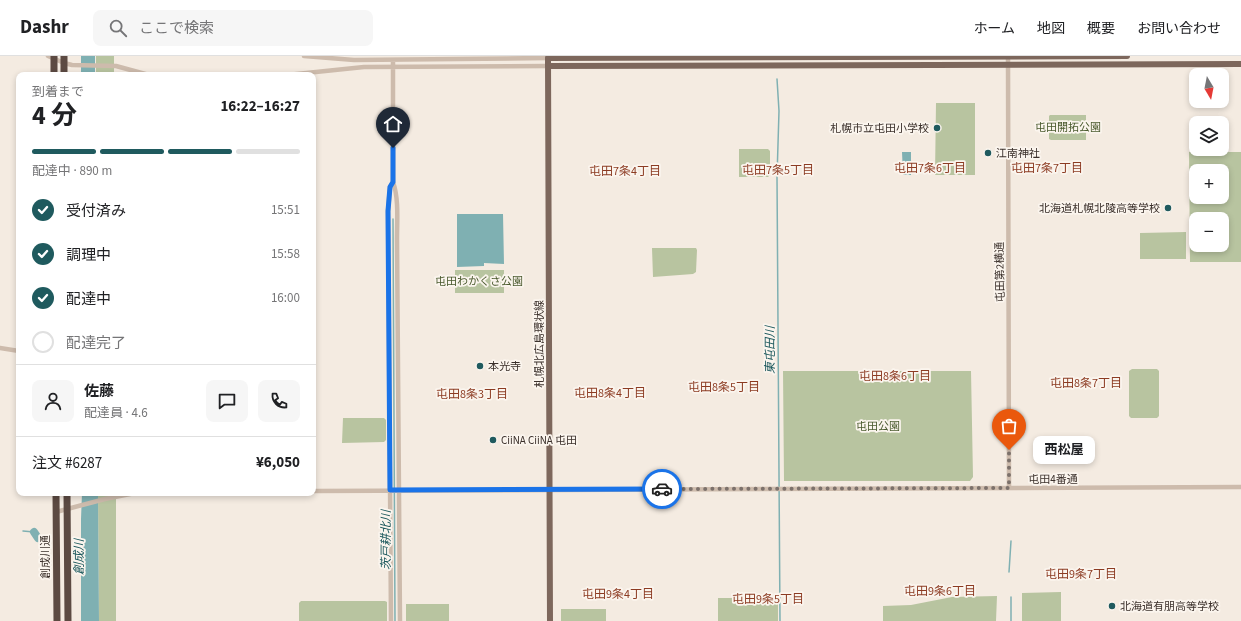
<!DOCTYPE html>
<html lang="ja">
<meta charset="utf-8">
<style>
body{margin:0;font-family:"Source Sans 3","Noto Sans JP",sans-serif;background:#f6f6f6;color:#202124;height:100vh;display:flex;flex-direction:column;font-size:15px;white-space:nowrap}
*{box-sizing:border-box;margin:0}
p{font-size:13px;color:#757577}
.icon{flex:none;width:22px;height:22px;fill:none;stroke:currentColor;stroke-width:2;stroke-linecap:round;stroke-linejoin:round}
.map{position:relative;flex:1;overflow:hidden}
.sheet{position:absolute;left:16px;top:16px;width:300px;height:424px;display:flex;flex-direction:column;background:#fff;border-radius:8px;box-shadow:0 2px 6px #0003}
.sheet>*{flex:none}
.needle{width:26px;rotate:170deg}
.controls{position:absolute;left:1189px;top:12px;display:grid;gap:8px}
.controls a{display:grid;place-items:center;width:40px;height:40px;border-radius:8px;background:#fff;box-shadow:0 2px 6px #0003;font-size:20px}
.pin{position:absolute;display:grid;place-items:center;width:34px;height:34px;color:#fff;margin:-41px -17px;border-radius:50% 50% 50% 0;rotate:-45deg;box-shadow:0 0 4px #0007}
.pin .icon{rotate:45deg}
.courier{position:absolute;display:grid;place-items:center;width:40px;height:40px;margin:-20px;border:3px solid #1a73e8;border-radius:50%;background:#fff;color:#222;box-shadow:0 1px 5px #0007}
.bubble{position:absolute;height:28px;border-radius:8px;background:#fff;box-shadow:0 2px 6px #0003;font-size:13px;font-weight:700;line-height:28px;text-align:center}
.headline em{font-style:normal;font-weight:700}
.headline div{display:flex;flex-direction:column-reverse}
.headline{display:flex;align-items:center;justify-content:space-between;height:68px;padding:0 16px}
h1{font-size:26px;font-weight:700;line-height:30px}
.bar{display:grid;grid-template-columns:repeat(4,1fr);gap:6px 4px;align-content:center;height:48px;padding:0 16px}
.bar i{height:5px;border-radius:3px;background:#e0e0e0}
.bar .on{background:#1f5a5e}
.bar p{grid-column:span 4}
.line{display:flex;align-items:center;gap:10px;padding:0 16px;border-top:1px solid #e0e0e0}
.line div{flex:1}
.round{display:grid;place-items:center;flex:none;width:42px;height:42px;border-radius:8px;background:#f6f6f6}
ol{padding:0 16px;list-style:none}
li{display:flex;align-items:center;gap:12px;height:44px}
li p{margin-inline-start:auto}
li .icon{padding:4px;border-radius:50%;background:#1f5a5e;color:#fff;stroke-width:4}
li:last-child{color:#757577}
li i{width:22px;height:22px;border:2px solid #e0e0e0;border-radius:50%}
header{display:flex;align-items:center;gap:24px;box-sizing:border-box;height:56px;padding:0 20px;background:#fff;border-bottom:1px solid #e0e0e0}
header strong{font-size:19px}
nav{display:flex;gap:22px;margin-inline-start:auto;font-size:14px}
.search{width:280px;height:36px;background:#f6f6f6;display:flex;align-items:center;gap:10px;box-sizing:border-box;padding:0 14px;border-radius:8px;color:#757577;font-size:15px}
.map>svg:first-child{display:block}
.green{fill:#b8c4a0;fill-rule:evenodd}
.water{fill:#7fb0b2}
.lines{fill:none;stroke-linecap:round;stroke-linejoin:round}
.stream{stroke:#7fb0b2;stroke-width:1.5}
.river{stroke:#7fb0b2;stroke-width:8}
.minor{stroke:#cdbbac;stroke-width:4.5}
.major{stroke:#7d675c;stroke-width:6}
.highway{stroke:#5c4a42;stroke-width:7}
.done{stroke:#7c716b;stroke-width:4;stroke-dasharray:0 7.2}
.route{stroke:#1a73e8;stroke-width:5}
.poi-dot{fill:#1f5a5e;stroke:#fbf5ee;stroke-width:1.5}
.labels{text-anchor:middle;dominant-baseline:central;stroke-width:3.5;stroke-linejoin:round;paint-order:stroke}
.park-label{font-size:11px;fill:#4a5a2e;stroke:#fbf5ee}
.poi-label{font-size:11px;fill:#3b302b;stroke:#fbf5ee;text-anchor:start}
.street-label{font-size:11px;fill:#3b302b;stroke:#fbf5ee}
.neighbourhood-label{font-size:12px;fill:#8c3b22;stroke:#fbf5ee}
.water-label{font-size:12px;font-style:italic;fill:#1f5a5e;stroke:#fbf5ee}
</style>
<header>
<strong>Dashr</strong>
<div class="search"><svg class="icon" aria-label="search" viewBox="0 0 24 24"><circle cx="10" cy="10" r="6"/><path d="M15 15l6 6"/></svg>ここで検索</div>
<nav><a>ホーム</a><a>地図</a><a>概要</a><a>お問い合わせ</a></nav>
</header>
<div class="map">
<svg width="1241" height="565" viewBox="0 0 1241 565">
<rect width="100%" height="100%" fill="#f4ebe1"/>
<!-- green -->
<path class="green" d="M96 0H114V19H96Z
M936 47H975V119H935Z
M1050 59H1086V84H1051L1049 83V60Z
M739 93H768L770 95V119L768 121H739Z
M1189 96H1241V206H1190ZM1196 115H1222V141H1196ZM1196 163H1222V189H1196Z
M1186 176V203H1140V177Z
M652 192H696L697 194 696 216 693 218 653 221Z
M455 214H504V237H455Z
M1132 313H1157L1159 315V360L1157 362H1131L1129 360V315Z
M783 315H971L973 421 970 425H784Z
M343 362H384L386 364V384L384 386 342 387Z
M98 437H116V565H99Z
M1061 536V565H1022V537Z
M997 540 996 565H883V550L911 549 952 541Z
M718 542H778V565H718Z
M301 545H385L387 546V565H299V547Z
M406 548H449V565H406Z
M561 553H606V565H561Z"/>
<!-- water -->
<path class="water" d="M81 0H95V19H81Z
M902 96H911V119H903Z
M457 158H503L504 208 484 207V210L457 211Z
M82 437H98L99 565H81V463Z"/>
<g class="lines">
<!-- stream -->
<path class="stream" d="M777 23 779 55 777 121 780 565
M393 163 395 565
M23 475 34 476
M1009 516 1011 485
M1011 541V565"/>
<!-- river -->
<path class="river" d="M34 476 38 482"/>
<!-- minor -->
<path class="minor" d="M48 0 64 7 72 9 116 10 149 19H156
M304 0 354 4 548 2V1
M1008 0 1009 432
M393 4V126C399 142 397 166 397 183L400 565
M216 19H284
M287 19 364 11 548 10
M0 292 19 295
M313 435 1241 431
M56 456 105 443 135 437
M391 565 388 155 390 131 393 126"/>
<!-- major -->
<path class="major" d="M548 10 1241 8
M550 565 548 2 1127 0"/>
<!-- highway -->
<path class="highway" d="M54 0V19
M64 19V0
M56 437 57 565
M67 437 68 565"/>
</g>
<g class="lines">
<!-- done -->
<path class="done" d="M662 433 1009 432V394"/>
<!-- route -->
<path class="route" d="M393 92V126L390 131 388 155 390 434 662 433"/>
</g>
<!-- markers -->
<g class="poi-dot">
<circle cx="937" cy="72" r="4"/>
<circle cx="988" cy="97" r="4"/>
<circle cx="1168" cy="152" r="4"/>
<circle cx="480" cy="310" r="4"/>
<circle cx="493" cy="384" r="4"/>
<circle cx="1112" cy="550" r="4"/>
</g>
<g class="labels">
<!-- park labels -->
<g class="park-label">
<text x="1068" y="71">屯田開拓公園</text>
<text x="479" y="225">屯田わかくさ公園</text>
<text x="878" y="370">屯田公園</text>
</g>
<!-- poi labels -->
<g class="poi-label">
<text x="929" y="72" text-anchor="end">札幌市立屯田小学校</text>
<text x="996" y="97">江南神社</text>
<text x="1160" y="152" text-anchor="end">北海道札幌北陵高等学校</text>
<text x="488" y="310">本光寺</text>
<text x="501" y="384">CiiNA CiiNA 屯田</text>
<text x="1120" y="550">北海道有朋高等学校</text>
</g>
<!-- street labels -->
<g class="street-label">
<text transform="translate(1000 216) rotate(-91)">屯田第2横通</text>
<text transform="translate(539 288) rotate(-90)">札幌北広島環状線</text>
<text x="1053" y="423">屯田4番通</text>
<text transform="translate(45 501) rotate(-90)">創成川通</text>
</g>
<!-- neighbourhood labels -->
<g class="neighbourhood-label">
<text x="930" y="112">屯田7条6丁目</text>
<text x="1047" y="112">屯田7条7丁目</text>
<text x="778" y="114">屯田7条5丁目</text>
<text x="625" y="115">屯田7条4丁目</text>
<text x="895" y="320">屯田8条6丁目</text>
<text x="1086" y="327">屯田8条7丁目</text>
<text x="724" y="331">屯田8条5丁目</text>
<text x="610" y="337">屯田8条4丁目</text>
<text x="472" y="338">屯田8条3丁目</text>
<text x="1081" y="518">屯田9条7丁目</text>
<text x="940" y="535">屯田9条6丁目</text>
<text x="618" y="538">屯田9条4丁目</text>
<text x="768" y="543">屯田9条5丁目</text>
</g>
<!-- water labels -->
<g class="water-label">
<text transform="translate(770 294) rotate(-90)">東屯田川</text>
<text transform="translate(386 484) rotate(-90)">茨戸耕北川</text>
<text transform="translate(79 501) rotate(-90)">創成川</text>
</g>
</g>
</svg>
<div class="controls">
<a><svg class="needle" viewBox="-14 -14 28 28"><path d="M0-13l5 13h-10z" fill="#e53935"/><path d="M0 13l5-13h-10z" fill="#757577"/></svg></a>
<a><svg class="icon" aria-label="layers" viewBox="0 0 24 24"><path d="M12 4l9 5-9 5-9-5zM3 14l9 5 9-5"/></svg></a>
<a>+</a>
<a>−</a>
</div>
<div class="pin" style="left:1009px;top:394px;background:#ea580c"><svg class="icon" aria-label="bag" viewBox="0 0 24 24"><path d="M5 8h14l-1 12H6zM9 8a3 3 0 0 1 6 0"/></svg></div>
<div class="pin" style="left:393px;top:92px;background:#1f2937"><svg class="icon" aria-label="home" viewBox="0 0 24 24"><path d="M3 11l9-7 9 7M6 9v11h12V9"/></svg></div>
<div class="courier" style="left:662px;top:433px"><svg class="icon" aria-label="car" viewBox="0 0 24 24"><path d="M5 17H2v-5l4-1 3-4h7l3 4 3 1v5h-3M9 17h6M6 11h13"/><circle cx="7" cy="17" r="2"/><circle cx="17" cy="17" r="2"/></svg></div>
<div class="bubble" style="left:1033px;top:380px;width:62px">西松屋</div>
<section class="sheet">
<div class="headline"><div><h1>4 分</h1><p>到着まで</p></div><em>16:22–16:27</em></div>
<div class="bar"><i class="on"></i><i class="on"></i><i class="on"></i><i></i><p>配達中 · 890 m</p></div>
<ol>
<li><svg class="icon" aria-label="check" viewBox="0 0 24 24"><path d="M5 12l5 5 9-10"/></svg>受付済み<p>15:51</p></li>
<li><svg class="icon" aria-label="check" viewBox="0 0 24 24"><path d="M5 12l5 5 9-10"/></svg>調理中<p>15:58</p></li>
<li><svg class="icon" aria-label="check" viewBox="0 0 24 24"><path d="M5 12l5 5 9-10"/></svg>配達中<p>16:00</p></li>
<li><i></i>配達完了</li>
</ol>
<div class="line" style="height:72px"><a class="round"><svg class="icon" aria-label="person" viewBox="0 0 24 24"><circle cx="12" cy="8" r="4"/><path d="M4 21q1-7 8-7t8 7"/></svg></a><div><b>佐藤</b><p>配達員 · 4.6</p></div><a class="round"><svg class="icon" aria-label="chat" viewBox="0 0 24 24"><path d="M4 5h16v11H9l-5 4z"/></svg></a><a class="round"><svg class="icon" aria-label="phone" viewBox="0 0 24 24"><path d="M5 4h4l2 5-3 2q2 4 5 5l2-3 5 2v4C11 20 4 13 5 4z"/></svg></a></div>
<div class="line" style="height:52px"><div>注文 #6287</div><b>¥6,050</b></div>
</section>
</div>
